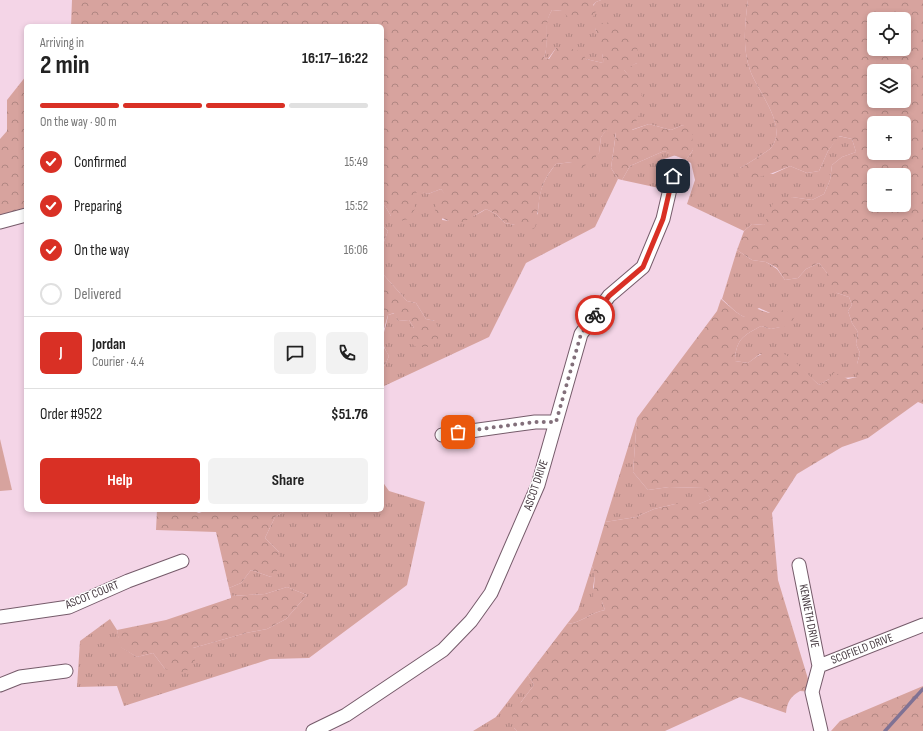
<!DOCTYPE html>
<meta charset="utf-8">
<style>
body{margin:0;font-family:"Sofia Sans Condensed",sans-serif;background:#f2f2f2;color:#222;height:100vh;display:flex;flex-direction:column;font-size:15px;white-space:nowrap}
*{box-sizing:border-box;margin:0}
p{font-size:13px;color:#767676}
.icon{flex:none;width:22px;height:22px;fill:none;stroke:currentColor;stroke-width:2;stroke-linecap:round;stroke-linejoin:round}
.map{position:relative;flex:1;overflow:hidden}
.sheet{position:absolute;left:24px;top:24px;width:360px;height:488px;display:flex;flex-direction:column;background:#fff;border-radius:6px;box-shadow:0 2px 6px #0003}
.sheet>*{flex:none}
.tools{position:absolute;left:867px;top:12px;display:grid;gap:8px}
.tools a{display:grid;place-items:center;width:44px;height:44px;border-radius:6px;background:#fff;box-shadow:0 2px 6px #0003;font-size:20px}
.pin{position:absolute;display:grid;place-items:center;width:34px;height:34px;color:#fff;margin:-17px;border-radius:8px;box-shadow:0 2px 6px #0006}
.courier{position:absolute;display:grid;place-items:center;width:40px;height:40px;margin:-20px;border:3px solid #d93025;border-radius:50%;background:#fff;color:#222;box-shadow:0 1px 5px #0007}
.summary em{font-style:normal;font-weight:700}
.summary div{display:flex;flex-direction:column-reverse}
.summary{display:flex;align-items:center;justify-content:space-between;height:68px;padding:0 16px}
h1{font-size:26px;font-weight:700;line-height:30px}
.bar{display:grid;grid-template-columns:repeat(4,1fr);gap:6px 4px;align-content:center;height:48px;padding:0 16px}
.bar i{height:5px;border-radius:3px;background:#e0e0e0}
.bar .on{background:#d93025}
.bar p{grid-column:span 4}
.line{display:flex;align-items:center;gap:10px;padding:0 16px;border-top:1px solid #e0e0e0}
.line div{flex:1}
.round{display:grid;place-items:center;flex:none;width:42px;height:42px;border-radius:6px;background:#f2f2f2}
ol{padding:0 16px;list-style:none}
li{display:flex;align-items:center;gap:12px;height:44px}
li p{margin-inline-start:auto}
li .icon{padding:4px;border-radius:50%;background:#d93025;color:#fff;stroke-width:4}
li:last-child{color:#767676}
li i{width:22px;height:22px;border:2px solid #e0e0e0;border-radius:50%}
.cta{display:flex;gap:8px;margin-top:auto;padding:8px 16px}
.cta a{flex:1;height:46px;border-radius:6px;background:#d93025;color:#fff;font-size:16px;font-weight:700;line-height:46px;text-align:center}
.cta a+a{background:#f2f2f2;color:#222}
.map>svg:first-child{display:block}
.grass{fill:url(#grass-tufts)}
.forest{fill:url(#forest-crowns);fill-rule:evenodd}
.pitch{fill:#d7a39e}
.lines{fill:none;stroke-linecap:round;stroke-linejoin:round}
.stream{stroke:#807294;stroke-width:3.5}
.street-casing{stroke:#755b6a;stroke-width:15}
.street{stroke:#fff;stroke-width:13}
.done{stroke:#826f7a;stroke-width:4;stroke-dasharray:0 7.2}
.route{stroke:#d93025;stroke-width:5}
.labels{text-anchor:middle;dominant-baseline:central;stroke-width:3;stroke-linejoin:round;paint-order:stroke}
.street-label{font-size:12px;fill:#44383f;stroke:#fff}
</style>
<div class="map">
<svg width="923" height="731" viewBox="0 0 923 731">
<defs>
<pattern id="grass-tufts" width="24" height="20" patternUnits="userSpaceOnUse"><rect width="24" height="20" fill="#d7a39e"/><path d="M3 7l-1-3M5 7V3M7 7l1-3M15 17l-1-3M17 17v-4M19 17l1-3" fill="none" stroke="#b08682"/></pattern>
<pattern id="forest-crowns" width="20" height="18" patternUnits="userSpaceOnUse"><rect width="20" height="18" fill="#d7a39e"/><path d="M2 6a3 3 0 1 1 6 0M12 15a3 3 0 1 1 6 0" fill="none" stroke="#b08682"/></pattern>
</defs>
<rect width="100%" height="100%" fill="#f4d5e7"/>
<!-- grass -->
<path class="grass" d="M601 0H748C745 23 742 47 750 70 757 91 789 126 771 148 770 150 745 165 740 168L773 174 790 166 807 173 819 171 828 151 838 136 852 139 856 152 842 157 832 165 830 180 824 194 812 200 792 197 764 225 752 224 744 231 687 204 695 180 691 163 686 160 693 150 683 125 671 130 649 124 631 130C647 101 645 94 623 69L637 63 595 28C598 36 604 54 603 63L586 59 556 48 548 59 544 58C550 41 541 27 552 10L562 11 593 6 596 2Z
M609 126 616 132 611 168 618 179 595 227 526 263 489 337 382 387V367L385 365 389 356C378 339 385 334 388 315L395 313 398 321 409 320 414 328 435 321 426 319 416 303 407 301 382 273V247L388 231 382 225V205L385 206 391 216 413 199 417 190 428 194 441 189 446 195 442 220C458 222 473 218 486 209L496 214 505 223 515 225 538 214C539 192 542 181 556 164L572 162 599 153 601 137Z
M664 151 676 155 661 160 656 174 659 188 622 180 630 166Z
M737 250 752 260 766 262 777 269 785 280 798 278 806 269 819 263 827 273 837 293 849 297 852 305 848 311 852 323 858 332 856 344 860 353 857 364V377L829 379 819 385 788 357 760 354 748 363 735 361C736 339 743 336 761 326L771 329 780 327 770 313 759 308 744 317 736 312 722 299Z
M637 418 633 472 648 490 669 487 704 488 711 499 699 504H675L654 509 636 517 605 522Z
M382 481 389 491 425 502 407 585 309 658 270 659 124 706 117 686 77 687 80 641 110 619 117 630 121 647 137 657 153 653 165 669 193 648 246 633 267 629 286 619 307 595 287 587 265 594 231 596 229 588 241 583 251 570 271 577 279 552 265 538 275 517 287 510H382Z
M592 566 595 574 593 588 602 602 605 610C591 612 581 623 567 624L578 610Z
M528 675 534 685 521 702 514 728 517 731H473L496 717Z"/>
<!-- forest -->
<path class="forest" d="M72 0H601L596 2 593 5 596 11 593 17H568L562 11 552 10C542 26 550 42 544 58L549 59 556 48 565 47 582 52 586 59 603 63C604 53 599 49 597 40 597 36 597 33 595 28 607 13 633 32 637 47 638 53 638 58 637 63L624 70C628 75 635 80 638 86 648 102 639 115 632 130L649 124 671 130 683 125 692 133 693 150 686 160 664 151 630 166 622 180 618 179 611 168 616 133 609 127 601 137 599 153 580 170 572 162 556 164C536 187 541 201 535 228L525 232 515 225 505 223 496 214 486 209 458 225C449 220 442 220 435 213L436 202 445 195 441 189 428 194 417 191 414 199 415 209 408 219 397 222 391 216 385 206 382 205V26H71Z
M748 0H923V404L918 402 868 438 842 447 797 474 772 513 778 580 812 692 800 691C791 696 787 702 786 713L740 697 665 731H517L514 728 512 714 534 685 528 675 567 624C581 623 591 612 605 610L602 602 593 598C593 587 597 576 592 566L605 522 636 517 654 509 675 504H699L711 499 703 488 669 487 648 490 633 472 637 418 717 311 721 299 736 312 744 317C756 302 757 311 770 313 774 313 780 311 784 310L795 316 790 325 771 329 761 326C743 336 736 339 735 361L748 363C756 357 766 349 777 351 789 353 810 377 819 385L829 379 833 372 848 379 857 377V364L860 353 856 344 858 332 852 323 848 311 852 305 849 297 837 293 828 286 827 273 819 263 806 269 798 278 785 280 777 268 766 262 752 260 737 250 744 231 752 224 764 225 774 201 792 197 812 200 824 194 830 180 832 165 842 157 856 152 852 139 839 136 828 151 819 171 807 173 790 166C772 174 756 179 737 181L740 168C745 165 770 150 771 148 789 126 757 91 750 70 742 47 745 23 748 0ZM874 19H904V49H874ZM874 71H904V101H874ZM874 123H904V153H874ZM874 175H904V205H874Z
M26 76V215L0 222V139L7 131V100Z
M382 225 388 231 382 247Z
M382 273 407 301 416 303 426 319 435 321 440 332 437 343 427 347H416L409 341 414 328 409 320 398 321 394 313 388 315 382 336Z
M382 344 389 356 385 365 382 367Z
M157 510H191L199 513 207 510H287L275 517 265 538 279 552 281 566 271 577 251 570 241 583 229 588 216 532 156 530Z
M287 587 307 595 286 619 267 629 246 633 193 648 195 661 185 673 165 669 153 653 137 657 120 647 117 630 166 620 231 598V596L265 594Z
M923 686V731H831L840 721Z"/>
<!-- pitch -->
<path class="pitch" d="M0 439 12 490 0 491Z"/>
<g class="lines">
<!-- stream -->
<path class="stream" d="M885 731 923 689"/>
<!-- street casing -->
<g class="street-casing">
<path id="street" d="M0 222 26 215
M442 435 535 422H556
M799 565 819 666 812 692 821 731
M0 617 69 607 128 581 182 561
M819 666 923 625
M0 685 20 677 66 671
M313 731 346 715 443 650 471 621 491 593 538 485 581 334 609 296 643 267 663 219 673 176"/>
</g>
<!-- street -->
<use href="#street" class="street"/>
</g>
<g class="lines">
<!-- done -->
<path class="done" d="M458 432 535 422H556L581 334 595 315"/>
<!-- route -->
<path class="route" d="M595 315 609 296 643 267 663 219 673 176"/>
</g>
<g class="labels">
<!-- street labels -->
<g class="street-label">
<text transform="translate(536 485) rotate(-71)">ASCOT DRIVE</text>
<text transform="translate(92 595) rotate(-22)">ASCOT COURT</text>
<text transform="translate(809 616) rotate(79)">KENNETH DRIVE</text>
<text transform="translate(862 649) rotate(-21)">SCOFIELD DRIVE</text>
</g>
</g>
</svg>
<div class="tools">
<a><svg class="icon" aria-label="locate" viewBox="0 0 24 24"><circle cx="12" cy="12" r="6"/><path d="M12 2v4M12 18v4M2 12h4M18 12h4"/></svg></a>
<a><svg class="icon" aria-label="layers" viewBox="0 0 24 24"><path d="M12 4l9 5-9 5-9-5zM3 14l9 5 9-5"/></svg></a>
<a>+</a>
<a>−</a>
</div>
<div class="pin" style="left:458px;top:432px;background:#ea580c"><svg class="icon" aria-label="bag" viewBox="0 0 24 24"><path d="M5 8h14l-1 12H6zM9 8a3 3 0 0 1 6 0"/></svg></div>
<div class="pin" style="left:673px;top:176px;background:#1f2937"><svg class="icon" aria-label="home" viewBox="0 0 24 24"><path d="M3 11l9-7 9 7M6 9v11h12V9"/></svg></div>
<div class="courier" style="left:595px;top:315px"><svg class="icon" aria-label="bike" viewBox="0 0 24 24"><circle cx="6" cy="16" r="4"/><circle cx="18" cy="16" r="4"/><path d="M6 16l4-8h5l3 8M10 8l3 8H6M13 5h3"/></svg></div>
<section class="sheet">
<div class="summary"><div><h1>2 min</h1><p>Arriving in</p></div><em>16:17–16:22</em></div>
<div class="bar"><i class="on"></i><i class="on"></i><i class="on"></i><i></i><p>On the way · 90 m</p></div>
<ol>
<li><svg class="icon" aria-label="check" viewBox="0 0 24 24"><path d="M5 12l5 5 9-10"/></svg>Confirmed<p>15:49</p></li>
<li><svg class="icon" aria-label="check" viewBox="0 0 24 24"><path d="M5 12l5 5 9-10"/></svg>Preparing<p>15:52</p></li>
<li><svg class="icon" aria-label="check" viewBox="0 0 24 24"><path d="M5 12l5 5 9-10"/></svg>On the way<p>16:06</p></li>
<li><i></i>Delivered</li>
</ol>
<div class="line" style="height:72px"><b class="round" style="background:#d93025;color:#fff">J</b><div><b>Jordan</b><p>Courier · 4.4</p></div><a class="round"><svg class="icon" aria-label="chat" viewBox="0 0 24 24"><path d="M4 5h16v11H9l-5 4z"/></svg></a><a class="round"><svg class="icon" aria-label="phone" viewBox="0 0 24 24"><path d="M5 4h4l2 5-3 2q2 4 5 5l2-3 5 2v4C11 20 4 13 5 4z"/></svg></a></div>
<div class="line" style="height:52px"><div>Order #9522</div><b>$51.76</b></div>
<div class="cta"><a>Help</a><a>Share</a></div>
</section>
</div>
